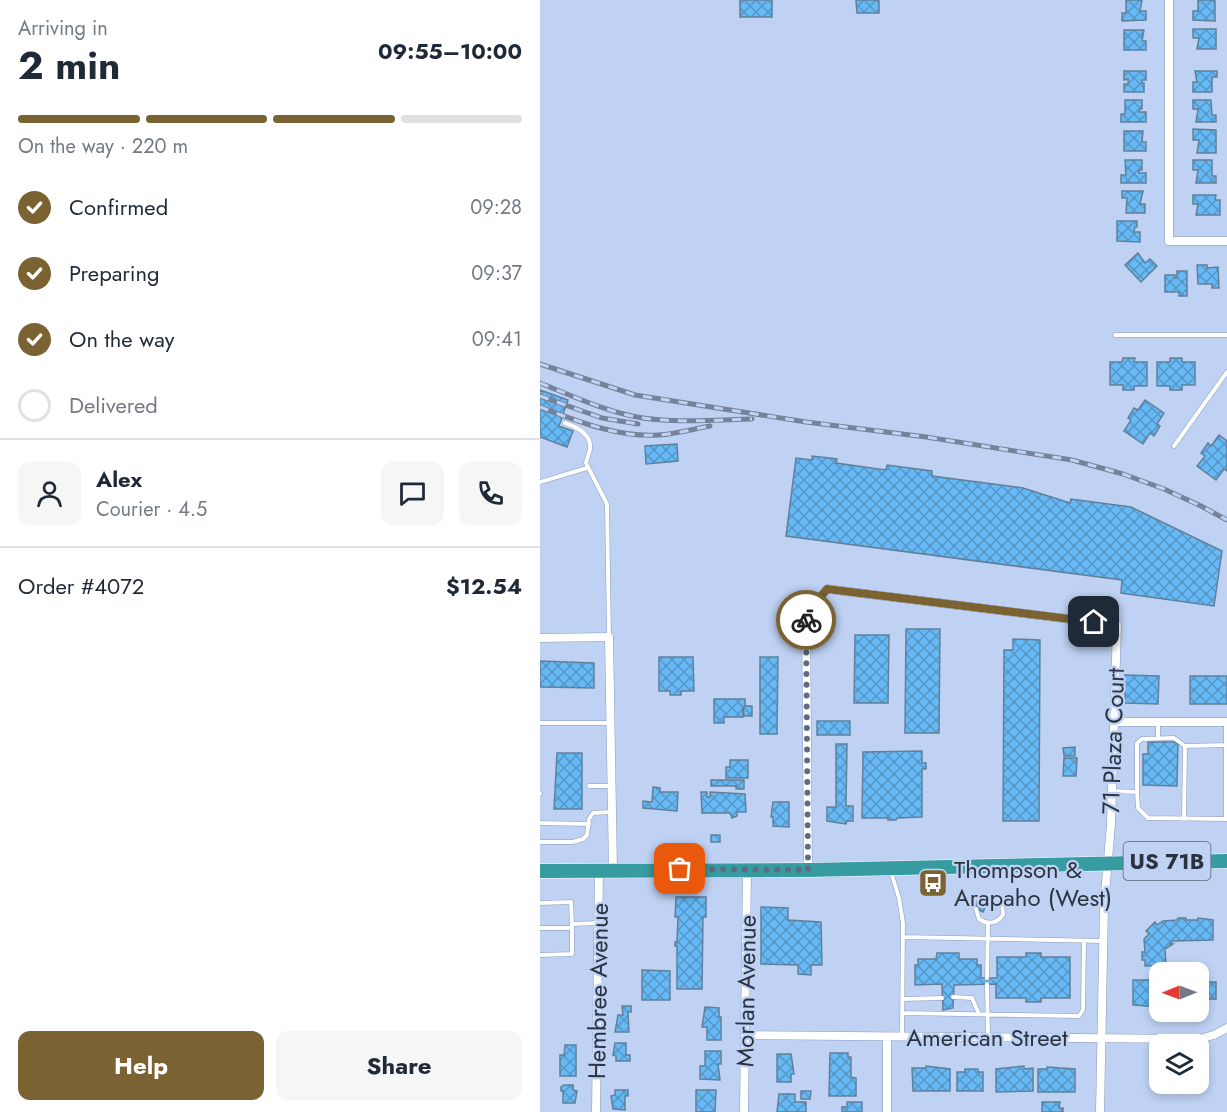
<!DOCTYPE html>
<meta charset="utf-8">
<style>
body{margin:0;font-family:Jost,sans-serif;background:#f6f6f7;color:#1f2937;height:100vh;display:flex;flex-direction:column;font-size:22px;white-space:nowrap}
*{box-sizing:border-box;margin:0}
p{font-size:20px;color:#747a83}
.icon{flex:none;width:33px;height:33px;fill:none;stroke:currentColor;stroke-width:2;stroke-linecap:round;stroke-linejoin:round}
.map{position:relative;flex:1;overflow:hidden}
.panel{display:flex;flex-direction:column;background:#fff;width:540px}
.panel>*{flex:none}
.needle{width:39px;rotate:269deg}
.controls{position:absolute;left:609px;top:962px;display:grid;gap:12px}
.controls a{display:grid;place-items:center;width:60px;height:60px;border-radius:12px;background:#fff;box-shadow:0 3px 9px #0003;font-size:30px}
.pin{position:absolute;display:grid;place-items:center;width:51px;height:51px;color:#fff;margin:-26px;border-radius:12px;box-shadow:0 3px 9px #0006}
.courier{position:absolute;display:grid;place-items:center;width:60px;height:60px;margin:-30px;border:4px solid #7b6233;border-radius:50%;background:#fff;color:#222;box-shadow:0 2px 8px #0007}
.overview em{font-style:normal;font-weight:700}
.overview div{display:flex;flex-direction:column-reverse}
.overview{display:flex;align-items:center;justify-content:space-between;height:102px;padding:0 18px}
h1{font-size:39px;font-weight:700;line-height:45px}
.bar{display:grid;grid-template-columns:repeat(4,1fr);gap:9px 6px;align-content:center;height:72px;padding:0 18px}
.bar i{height:8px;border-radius:4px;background:#e0e1e3}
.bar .selected{background:#7b6233}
.bar p{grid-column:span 4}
.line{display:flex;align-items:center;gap:15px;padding:0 18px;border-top:2px solid #e0e1e3}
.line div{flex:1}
.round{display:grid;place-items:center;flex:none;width:63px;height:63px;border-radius:12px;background:#f6f6f7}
ol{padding:0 18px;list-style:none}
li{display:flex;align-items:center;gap:18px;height:66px}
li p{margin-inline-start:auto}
li .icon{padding:6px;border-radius:50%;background:#7b6233;color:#fff;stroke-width:4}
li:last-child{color:#747a83}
li i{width:33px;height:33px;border:3px solid #e0e1e3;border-radius:50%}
.action{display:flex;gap:12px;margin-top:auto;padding:12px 18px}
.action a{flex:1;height:69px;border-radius:12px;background:#7b6233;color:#fff;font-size:24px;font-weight:700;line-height:69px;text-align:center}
.action a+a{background:#f6f6f7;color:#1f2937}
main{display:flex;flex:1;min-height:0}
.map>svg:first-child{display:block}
.building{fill:url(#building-cross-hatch);stroke:#608099;stroke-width:1.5}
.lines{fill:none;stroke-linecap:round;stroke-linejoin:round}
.lane-casing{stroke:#889abb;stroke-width:5}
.street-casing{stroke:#889abb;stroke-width:9}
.highway-casing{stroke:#fff;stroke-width:15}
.lane{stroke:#fff;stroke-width:4}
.street{stroke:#fff;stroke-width:8}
.highway{stroke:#379ba2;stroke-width:14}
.rail-casing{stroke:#75829a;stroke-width:5}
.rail{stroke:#bfd2f4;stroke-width:3;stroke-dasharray:9;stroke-linecap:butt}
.done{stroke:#5f6b7f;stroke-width:6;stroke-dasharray:0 10.8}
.route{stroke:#7b6233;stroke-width:8}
.labels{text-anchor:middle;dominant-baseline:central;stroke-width:4.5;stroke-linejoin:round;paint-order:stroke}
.shield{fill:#bfd2f4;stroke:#576376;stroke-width:1.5}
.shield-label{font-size:22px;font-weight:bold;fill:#2b3340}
.street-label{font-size:24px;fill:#2b3340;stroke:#bfd2f4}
.poi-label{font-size:24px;fill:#2b3340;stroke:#bfd2f4;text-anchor:start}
</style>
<main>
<section class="panel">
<div class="overview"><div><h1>2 min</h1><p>Arriving in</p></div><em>09:55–10:00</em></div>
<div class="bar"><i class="selected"></i><i class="selected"></i><i class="selected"></i><i></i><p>On the way · 220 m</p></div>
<ol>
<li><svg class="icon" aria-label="check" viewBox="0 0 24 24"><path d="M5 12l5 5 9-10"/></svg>Confirmed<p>09:28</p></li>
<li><svg class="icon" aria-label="check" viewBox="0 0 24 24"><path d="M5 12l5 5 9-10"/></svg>Preparing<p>09:37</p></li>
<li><svg class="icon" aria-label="check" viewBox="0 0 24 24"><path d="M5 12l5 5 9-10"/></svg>On the way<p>09:41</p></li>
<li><i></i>Delivered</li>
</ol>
<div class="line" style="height:108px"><a class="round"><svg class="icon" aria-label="person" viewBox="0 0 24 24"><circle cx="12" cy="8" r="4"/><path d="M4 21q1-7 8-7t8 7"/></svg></a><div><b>Alex</b><p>Courier · 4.5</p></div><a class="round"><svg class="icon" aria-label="chat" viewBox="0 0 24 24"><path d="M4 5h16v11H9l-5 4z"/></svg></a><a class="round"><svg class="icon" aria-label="phone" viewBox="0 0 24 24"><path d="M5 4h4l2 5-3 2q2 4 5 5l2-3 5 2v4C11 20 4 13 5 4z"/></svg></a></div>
<div class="line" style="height:78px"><div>Order #4072</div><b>$12.54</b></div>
<div class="action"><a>Help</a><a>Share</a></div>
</section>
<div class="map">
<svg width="687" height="1112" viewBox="0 0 687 1112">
<defs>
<pattern id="building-cross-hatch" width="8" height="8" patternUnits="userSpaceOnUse" patternTransform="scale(1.5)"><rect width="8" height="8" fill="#67b9f5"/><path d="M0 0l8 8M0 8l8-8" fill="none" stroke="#5597c8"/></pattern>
</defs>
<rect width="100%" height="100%" fill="#bfd2f4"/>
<!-- building -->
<path class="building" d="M200 0H232V17H200Z
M316 0H339V13H317Z
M586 0H602L600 11H606V20L582 21V13H586Z
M658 0H675V21L653 20V11H658Z
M653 29H676V49H657L659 38H653Z
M584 30H604L602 41H606V50H584Z
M584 71H606V80H602V83H604V92H584V84H588V79L584 80Z
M655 71H677V77H672V92H653V82H657Z
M585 100H602V109H600L599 112H606V122H581V114H585Z
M653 100H671L672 115H676V122H656L658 109H653Z
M653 129 676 130V153H657L659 140H653Z
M584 131H603L602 142H606V151H584Z
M585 160H602V170H599V173H606V183H581V175H586Z
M653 160H672V176H676V183H656L658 170H653Z
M582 191H603L600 204H605V213H586L587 198H582Z
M653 195H676L675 200H680V215H656L658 204H653Z
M577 221H597V227H595L594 232H600V242L577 241Z
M598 253 605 263 610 259 617 266 601 282 585 265Z
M657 265H667V268L678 267 679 288H672V284H658Z
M637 271H647V296H639V292H625V275H635V278H637Z
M583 358H595L594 362H607V386H594V390H583V385H570V362H582Z
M630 358H642V362H655V385H642V390H630V386H617V362H630Z
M0 390 28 400 19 426 33 431 27 447 0 437Z
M605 400 624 413 617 424 620 426 614 436 610 433 603 444 584 431 591 420 588 418 594 408 598 410Z
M679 435 687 441V471L684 469 676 480 657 466 665 456 661 453 668 443 671 446Z
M137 444 138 461 106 464 105 446Z
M272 456 297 459 296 463 346 470 347 465 392 471V476L483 488 530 503 531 499 591 507 682 551 674 606 581 593 582 580 246 536 256 458 272 460Z
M366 629H400L399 733H365Z
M315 635H349L348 703H314Z
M473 639 500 640 499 821H463L464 650H473Z
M119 657H153L154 691H141V695H130V691H119Z
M220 657H238L237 734H220Z
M0 661 54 663V688L0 687Z
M585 675 619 676 618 704 585 703Z
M650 676H687V704H650Z
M174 699H205V706H212V716H204L203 706V717H184V723H174Z
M277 721H310V735H277Z
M608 742H638L637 786 603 785V754H608Z
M296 744H307L306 806H313V821H307L306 824 287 821V807H296Z
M535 747V756H524L523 748Z
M382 751V763H386V769H382V817L357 818 356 820H348V818H322L323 752Z
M17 753H42V809H14Z
M524 758H537L536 776H523Z
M190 760H208V778H186V767H190Z
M171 780H204V789H196V786H171Z
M113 787 120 788V792H138L137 811 103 808V801L112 802Z
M161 792H167V797H170V792L205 794 206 812H197V816L192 818 190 813H162Z
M233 802H249V827L233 826V817H231Z
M171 835H180V842H171Z
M136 897H166V917H163L162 989H137V946H135V942H137L138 917H135Z
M438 900 447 903 443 912 435 908Z
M221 907 248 908V920L281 922 282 965H271V975L258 974V965L221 964Z
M638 918H646V920H658V918L673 920V940L633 941 630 944H633L625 949 626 965 605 966V960H602V952H605L604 939 609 934 606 931 615 922 617 925 623 921 637 920Z
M397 953H419V959H437V965H441V978H457V957H486V953H501V957H530V998H501V1002H486V998H456V984L414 985 413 1008 403 1010 402 984 375 985V965H378V959H396Z
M102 970 130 971V1000H102Z
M593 980H620V1007L593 1005Z
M658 982H676V999H661V1002H658Z
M82 1006H91V1012H88L89 1032H75L78 1015H83Z
M165 1007 179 1008V1017H181V1040H167V1027H162Z
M75 1043H86V1055H90V1061H76V1056L73 1055Z
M25 1045H36V1076H20V1055H24Z
M165 1051H181V1064H178L180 1080 160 1079V1066H165Z
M290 1053H308V1057H311V1077L316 1078V1096H289Z
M237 1054H251L254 1074H251V1082H237Z
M386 1066 410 1069V1091H373L372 1068H386Z
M484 1066V1069L493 1068V1091L456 1092V1069Z
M507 1067 535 1069V1092H498V1069H507Z
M425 1069H438V1072H443V1091H417V1072H425Z
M24 1085H33V1090L37 1091 35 1103H23V1091H21V1087Z
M75 1090H88V1096H85V1110L73 1109 71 1096 75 1095Z
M156 1090H176L175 1112H156Z
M261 1091H271L270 1099H261Z
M239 1094H255V1102H266V1112H237Z
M307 1102H322V1112H302V1107H307Z
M502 1102H520L519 1108H523V1112H502Z"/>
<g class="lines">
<!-- lane casing -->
<g class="lane-casing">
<path id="lane" d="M575 335H687
M25 423C37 427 52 434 50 449 49 454 47 458 46 463L67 504 69 637
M634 446 687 372
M0 482 47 468
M686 722V819
M0 723H70
M618 738V722
M49 786H71
M573 791 597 792 598 808 608 818 687 819
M597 792V743L602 739 634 738 645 746 687 745
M0 794V793
M644 819 645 746
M0 823 49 824
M0 842H33L43 839 47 835 49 819 53 813 71 812
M351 872 359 898 363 923 362 1036
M0 903 31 902 32 924
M436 909 439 919C448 925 456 924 463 915L462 902C456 894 446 893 439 900
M0 928H32
M363 937 563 941
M0 955 32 954V924L58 923
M447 978 448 923
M447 984 448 1037
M413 997 432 998 439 1014
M363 999 402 998
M362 1013 539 1016 543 1010 544 941"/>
</g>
<!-- street casing -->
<g class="street-casing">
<path id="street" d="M629 0V241H687
M0 638 69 637 73 870
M575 722H687
M268 870 266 615 287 589 577 625 571 824 564 906 560 1112
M205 1035 659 1039 674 1035 687 1028
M56 1112 59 870
M204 1112 207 869
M347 1112V1037"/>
</g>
<!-- highway casing -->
<g class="highway-casing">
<path id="highway" d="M0 871 268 870 687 861"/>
</g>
<!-- lane -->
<use href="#lane" class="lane"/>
<!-- street -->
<use href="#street" class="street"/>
<!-- highway -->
<use href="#highway" class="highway"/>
<!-- rail casing -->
<g class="rail-casing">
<path id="rail" d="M0 364 95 395 266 422 386 437 532 460 583 474 624 489 661 506 687 520
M0 383C30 395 60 409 92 416 131 424 173 420 212 419
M0 396 62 418 98 424
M0 407C37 421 79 438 119 435 136 434 153 429 170 426"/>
</g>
<!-- rail -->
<use href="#rail" class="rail"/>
</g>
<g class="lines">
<!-- done -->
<path class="done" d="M140 869 268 870 266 620"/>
<!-- route -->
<path class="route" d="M266 620V615L287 589 554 622"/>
</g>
<!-- icons -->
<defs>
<g id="bus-square" transform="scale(1.5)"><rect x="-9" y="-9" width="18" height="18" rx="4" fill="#7b6233" stroke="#bfd2f4"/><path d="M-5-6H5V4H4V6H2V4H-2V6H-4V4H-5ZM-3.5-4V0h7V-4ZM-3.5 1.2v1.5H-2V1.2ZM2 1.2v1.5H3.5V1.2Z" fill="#fff"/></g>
</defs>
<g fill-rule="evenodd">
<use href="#bus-square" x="393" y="883"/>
</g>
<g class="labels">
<!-- shield labels -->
<rect class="shield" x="583.5" y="842" width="87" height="38" rx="4.5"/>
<g class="shield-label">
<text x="627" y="861">US 71B</text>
</g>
<!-- street labels -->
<g class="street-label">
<text transform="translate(573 741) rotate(-88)">71 Plaza Court</text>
<text transform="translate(58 991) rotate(-89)">Hembree Avenue</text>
<text transform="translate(206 991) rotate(-89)">Morlan Avenue</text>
<text x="447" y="1037">American Street</text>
</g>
<!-- poi labels -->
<g class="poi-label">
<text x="414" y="869">Thompson &amp;<tspan x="414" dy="28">Arapaho (West)</tspan></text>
</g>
</g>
</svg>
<div class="controls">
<a><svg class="needle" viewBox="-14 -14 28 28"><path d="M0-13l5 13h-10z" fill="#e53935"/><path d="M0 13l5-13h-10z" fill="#747a83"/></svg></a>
<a><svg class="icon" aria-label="layers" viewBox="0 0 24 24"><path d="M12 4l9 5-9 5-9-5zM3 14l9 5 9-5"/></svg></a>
</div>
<div class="pin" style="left:140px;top:869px;background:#ea580c"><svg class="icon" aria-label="bag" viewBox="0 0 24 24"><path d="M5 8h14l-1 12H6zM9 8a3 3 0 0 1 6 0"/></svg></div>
<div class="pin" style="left:554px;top:622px;background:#1f2937"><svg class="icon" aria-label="home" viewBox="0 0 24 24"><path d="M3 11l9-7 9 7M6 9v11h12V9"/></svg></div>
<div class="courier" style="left:266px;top:620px"><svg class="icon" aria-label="bike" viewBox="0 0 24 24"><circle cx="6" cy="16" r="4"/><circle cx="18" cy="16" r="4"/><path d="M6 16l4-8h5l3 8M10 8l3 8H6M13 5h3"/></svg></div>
</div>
</main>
